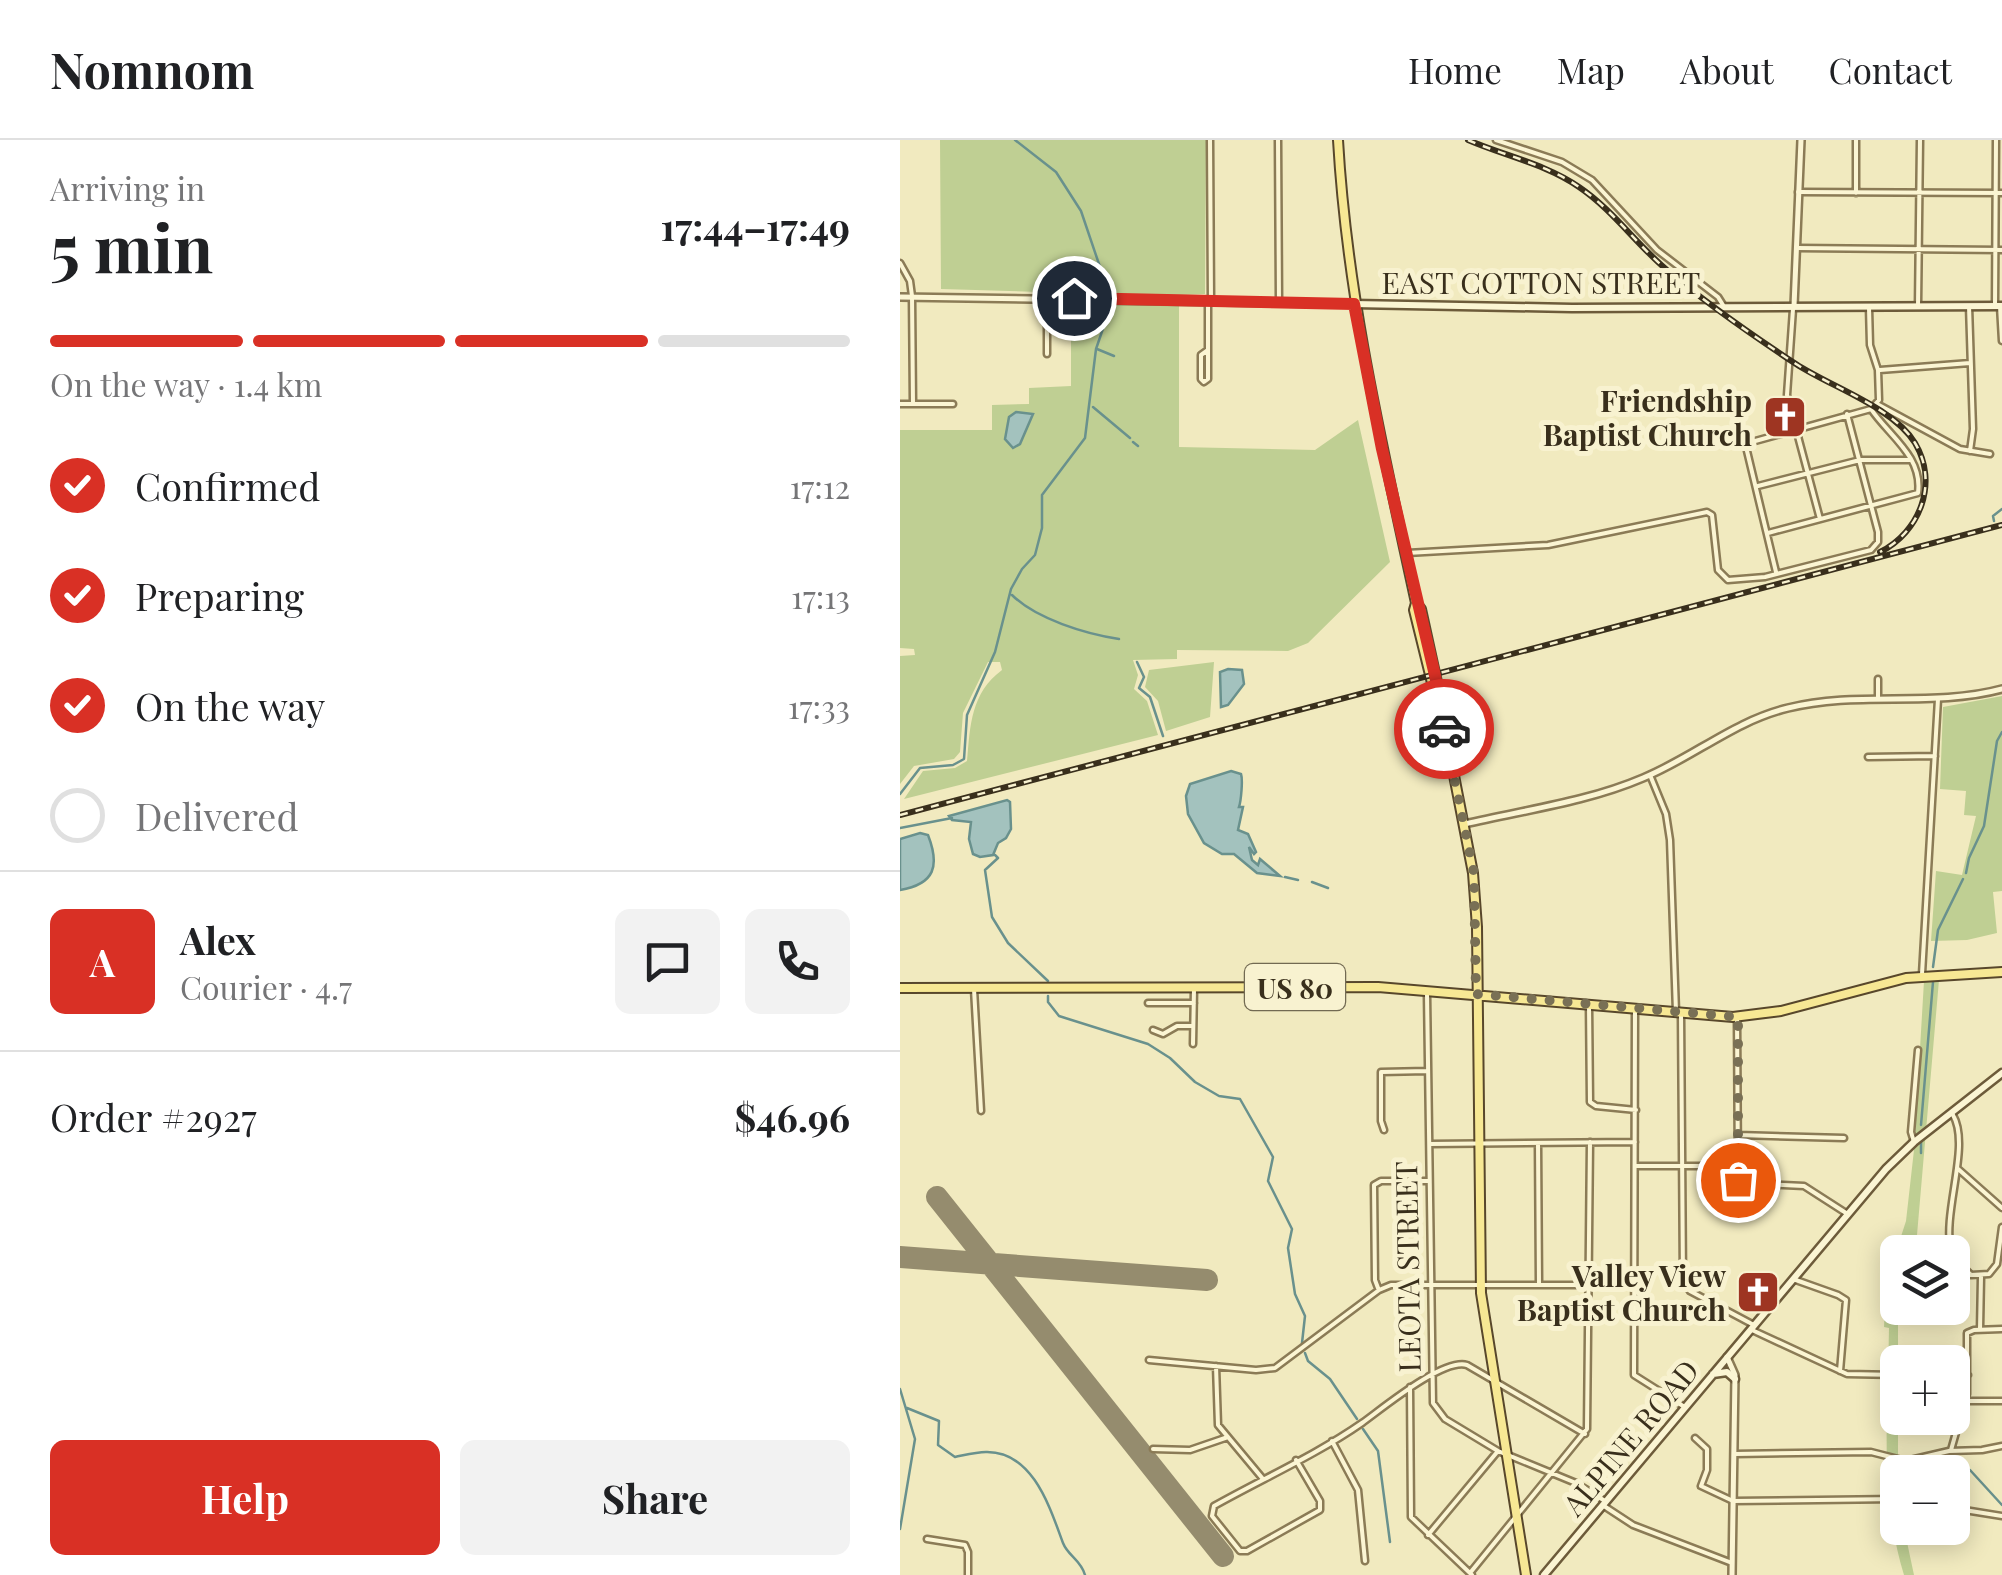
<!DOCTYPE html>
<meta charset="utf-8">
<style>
body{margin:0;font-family:"Playfair Display",serif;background:#f2f2f2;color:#202124;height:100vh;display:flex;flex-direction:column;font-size:38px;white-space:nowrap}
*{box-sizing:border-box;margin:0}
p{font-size:32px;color:#757577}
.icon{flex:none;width:55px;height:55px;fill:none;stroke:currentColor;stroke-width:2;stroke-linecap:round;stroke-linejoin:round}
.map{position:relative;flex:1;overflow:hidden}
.side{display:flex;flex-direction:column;background:#fff;width:900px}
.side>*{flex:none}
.controls{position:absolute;left:980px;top:1095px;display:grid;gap:20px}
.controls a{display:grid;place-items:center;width:90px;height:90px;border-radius:15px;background:#fff;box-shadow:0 5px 25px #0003;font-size:50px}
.pin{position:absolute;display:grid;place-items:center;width:85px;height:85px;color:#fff;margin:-42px;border:5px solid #fff;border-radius:50%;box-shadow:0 2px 10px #0007}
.courier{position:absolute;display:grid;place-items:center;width:100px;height:100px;margin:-50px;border:8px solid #d93025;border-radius:50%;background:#fff;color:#222;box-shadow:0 2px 12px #0007}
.head em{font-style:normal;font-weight:700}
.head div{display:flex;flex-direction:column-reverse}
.head{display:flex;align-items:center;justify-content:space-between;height:170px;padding:0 50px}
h1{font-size:65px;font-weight:700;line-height:75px}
.bar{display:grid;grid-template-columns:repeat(4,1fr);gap:15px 10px;align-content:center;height:120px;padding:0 50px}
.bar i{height:12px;border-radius:8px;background:#e0e0e0}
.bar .active{background:#d93025}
.bar p{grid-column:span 4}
.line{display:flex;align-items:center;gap:25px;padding:0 50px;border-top:2px solid #e0e0e0}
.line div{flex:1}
.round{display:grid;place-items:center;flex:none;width:105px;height:105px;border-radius:15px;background:#f2f2f2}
ol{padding:0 50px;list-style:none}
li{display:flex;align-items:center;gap:30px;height:110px}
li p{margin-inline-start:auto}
li .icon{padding:10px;border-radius:50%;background:#d93025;color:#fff;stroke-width:4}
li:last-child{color:#757577}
li i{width:55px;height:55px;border:5px solid #e0e0e0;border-radius:50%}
.button{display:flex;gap:20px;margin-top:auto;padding:20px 50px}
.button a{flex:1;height:115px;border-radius:15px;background:#d93025;color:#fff;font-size:40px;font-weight:700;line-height:115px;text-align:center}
.button a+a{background:#f2f2f2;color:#202124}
header{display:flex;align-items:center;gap:60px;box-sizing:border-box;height:140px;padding:0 50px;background:#fff;border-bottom:2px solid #e0e0e0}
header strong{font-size:48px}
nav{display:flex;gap:55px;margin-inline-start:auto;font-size:35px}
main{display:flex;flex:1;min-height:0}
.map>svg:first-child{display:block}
.green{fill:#bfcf93}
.water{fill:#a3c2be;stroke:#69918d;stroke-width:2.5}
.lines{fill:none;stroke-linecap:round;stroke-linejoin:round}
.stream{stroke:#69918d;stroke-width:2.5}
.runway{stroke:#958c6e;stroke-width:22}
.minor-casing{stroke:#8b7b56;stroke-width:9}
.tertiary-casing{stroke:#8b7b56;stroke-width:10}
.secondary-casing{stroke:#6d5b3a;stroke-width:11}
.primary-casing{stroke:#58472b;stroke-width:12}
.minor{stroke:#fbf5d3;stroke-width:4}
.tertiary{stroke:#fbf5d3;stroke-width:5}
.secondary{stroke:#fbf5d3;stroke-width:6}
.primary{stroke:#f7e894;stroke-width:8}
.rail-casing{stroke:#392f1c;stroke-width:6}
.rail{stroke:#f8f2d0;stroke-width:2.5;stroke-dasharray:8;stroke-linecap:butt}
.done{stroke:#797055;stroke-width:10;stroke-dasharray:0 18}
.route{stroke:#d93025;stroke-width:12}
.labels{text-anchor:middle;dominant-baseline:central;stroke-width:10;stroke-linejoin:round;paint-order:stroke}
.shield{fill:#f8f2d0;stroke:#726a52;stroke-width:2.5}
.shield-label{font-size:28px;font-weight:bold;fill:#392f1c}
.street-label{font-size:30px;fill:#392f1c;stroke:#f8f2d0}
.poi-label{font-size:30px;font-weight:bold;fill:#392f1c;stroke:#f8f2d0;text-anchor:end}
</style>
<header>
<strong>Nomnom</strong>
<nav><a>Home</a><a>Map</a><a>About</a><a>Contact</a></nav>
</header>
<main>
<section class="side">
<div class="head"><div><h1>5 min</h1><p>Arriving in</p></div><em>17:44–17:49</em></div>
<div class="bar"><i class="active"></i><i class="active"></i><i class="active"></i><i></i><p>On the way · 1.4 km</p></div>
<ol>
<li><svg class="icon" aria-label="check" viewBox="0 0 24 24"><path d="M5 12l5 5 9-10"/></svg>Confirmed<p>17:12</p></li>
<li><svg class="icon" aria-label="check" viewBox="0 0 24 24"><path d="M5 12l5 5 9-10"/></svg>Preparing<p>17:13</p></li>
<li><svg class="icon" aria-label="check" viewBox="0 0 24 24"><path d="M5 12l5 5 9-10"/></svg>On the way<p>17:33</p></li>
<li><i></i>Delivered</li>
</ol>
<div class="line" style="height:180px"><b class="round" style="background:#d93025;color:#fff">A</b><div><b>Alex</b><p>Courier · 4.7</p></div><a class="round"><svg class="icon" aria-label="chat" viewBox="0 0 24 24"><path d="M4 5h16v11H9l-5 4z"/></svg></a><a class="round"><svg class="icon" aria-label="phone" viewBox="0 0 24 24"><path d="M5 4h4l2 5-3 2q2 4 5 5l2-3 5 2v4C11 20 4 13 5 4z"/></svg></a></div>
<div class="line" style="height:130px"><div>Order #2927</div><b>$46.96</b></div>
<div class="button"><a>Help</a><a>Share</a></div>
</section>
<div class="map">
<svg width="1102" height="1435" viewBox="0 0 1102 1435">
<rect width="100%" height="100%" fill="#f1eabf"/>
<!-- green -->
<path class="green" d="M40 0H306L305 154 279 155V307L415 310 458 280 490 422 408 503 388 511 277 510V519L233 520 238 535 234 549 247 561 258 595 4 659 23 631 55 628 67 621C70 585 71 553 102 530L100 522H88L63 573 60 612 54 619 14 626 0 644V516L15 515 14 509 0 508V290H92V265L129 264V248L171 246V153L41 149Z
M314 522 310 577 266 591 258 561 245 547 249 530Z
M1102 556V751L1093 752 1097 793 1067 800 1031 801 1036 731 1062 735 1076 676 1064 675 1066 651 1040 649 1043 567Z
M1039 840 1017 1095 1012 1112H998V1388H1004L1014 1435H1004C979 1354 988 1271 989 1188L984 1187 986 1143 1006 1081 1014 1010 1024 841Z"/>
<!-- water -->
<path class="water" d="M116 272 133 274 120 304 113 308 105 299 109 277Z
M328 529 342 530 344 544 328 565 321 567 320 532Z
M331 631 341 634C343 640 341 661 339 667H343L338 690 348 694 356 712 354 714 349 707 352 720 358 725 360 719 380 736 357 733 334 714H322L304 703 288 674 286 656 290 644Z
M107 660 110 662 111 689 106 698 98 703 93 715 80 717 73 714 69 699 71 682 52 680 49 676Z
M20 693 28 695C40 726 35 744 0 750V699Z"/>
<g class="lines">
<!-- stream -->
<path class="stream" d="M197 209 214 216
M193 267 230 298
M233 302 238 306
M1094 381 1093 376 1102 369
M112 455C136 479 186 494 219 499
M237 522 244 537 239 548 250 557 263 596
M0 654 20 628 53 625 64 619 67 575 95 512 111 449 122 429 135 415 142 388V355L185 298 196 209 208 174 211 142 200 127 181 71 156 32 115 0
M0 688 52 678
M95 715 98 718 85 730 92 777 108 803 148 841
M1066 733 1069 718 1084 686 1097 601 1102 592
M385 737 398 740
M412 742 428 748
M1033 827 1038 790 1063 739
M148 856V862L159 876 248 904 270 918 295 942 319 956 340 959 373 1017 368 1041 392 1089 388 1108 395 1154 405 1176 402 1203
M1021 985 1033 842
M1021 1002V1013
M405 1213 408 1221 430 1239 457 1279
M0 1249 15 1299 0 1389
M7 1268 39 1281 38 1305 55 1317C65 1315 76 1312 86 1312 133 1311 150 1368 163 1403 168 1416 181 1420 185 1435
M463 1289 478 1311 490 1402
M1070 1330 1102 1365"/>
<!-- runway -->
<path class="runway" d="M37 1057 323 1416
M0 1117 307 1140"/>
<!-- minor casing -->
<g class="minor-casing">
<path id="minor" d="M310 0 311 161
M378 0 379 162
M596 0 662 22 692 40 757 110 818 157 823 165
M898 52 1102 53
M956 53V0
M897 108 1102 110
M0 123 10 141 12 156 13 264
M147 158V214
M1018 166 1020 0
M1069 166 1073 289 1070 311
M1095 166 1096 0
M1100 166 1102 201
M969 168 970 205 978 230 979 260 971 269
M893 169 887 255 920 379
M308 210 301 215V239L304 242 308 239V161
M980 230 1070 223
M0 264H53
M977 264 1060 309 1090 314
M858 346 960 320H1010
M868 393 1018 353C1023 316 988 295 971 269
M507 413 648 405 807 372 812 375 818 430 828 440 865 437 971 410 978 402V392L947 274
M876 432 847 311 848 303 971 269
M978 539V559
M968 617 1035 616
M750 635 766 674 770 700 776 872
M1022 834 1038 559
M74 849 81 971
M527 854 533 1263 545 1279 598 1311 676 1343 705 1361
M248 863H294
M689 865 690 962 696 966 736 970
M735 869 734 1235 783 1266
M781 873 783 1140 790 1151 852 1184
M837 877 838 1039 845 1043 904 1046 946 1073
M253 890 263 894 277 886H293
M293 904 294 849
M484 990 481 981V932L527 931
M838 995 944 998
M1014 1002 1011 992 1018 910
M638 1003 639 1144
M530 1004 735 1002
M737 1026H837
M1057 1028 1102 1068
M1051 1112C1042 1071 1071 1006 1053 975
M1052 1116 1071 1135 1089 1134 1097 1124 1102 1087
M893 1139 938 1155 946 1160 940 1231
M478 1148 475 1140 474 1045 481 1041H529
M1080 1189 1081 1137
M852 1190 947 1234 998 1235
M249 1220 356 1230 375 1228 479 1150 491 1145H736
M316 1226 318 1285 363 1339
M1052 1235H1068
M510 1247 511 1377 572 1435
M1067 1261H1102
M795 1298 807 1309V1330L801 1346 833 1361 998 1359
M432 1301 458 1350 465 1421
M253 1309 290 1310 328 1297
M1051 1310 1067 1254V1193L1074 1190 1102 1189
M835 1314 971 1312 1006 1321 1049 1311 1082 1310 1102 1306
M396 1320 420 1361V1370L347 1411H340L312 1376 314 1366C362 1339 416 1315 462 1283 483 1268 543 1218 567 1225L685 1294
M1023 1332 1025 1317
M704 1366 733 1385 832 1423
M1052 1368 1102 1376
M528 1395 598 1311
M27 1399 65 1405 68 1412V1435
M570 1433 687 1289 690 1002"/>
</g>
<!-- tertiary casing -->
<g class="tertiary-casing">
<path id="tertiary" d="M0 157 454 164
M894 166 901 0
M565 684C624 670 687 662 743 638 794 617 834 581 888 568 958 550 1032 568 1102 549
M827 1217 835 1235 832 1435"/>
</g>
<!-- secondary casing -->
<g class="secondary-casing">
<path id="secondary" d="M454 164 672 168 1102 166
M813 1234 827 1232 835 1239
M644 1435 986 1029 1014 1002 1102 933"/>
</g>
<!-- primary casing -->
<g class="primary-casing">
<path id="primary" d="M438 0C447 158 483 309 516 463L514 470 551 620 573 733 577 787 581 1153 626 1435
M516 463 521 469 544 574 542 580
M0 848 478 847 833 877 881 871 1006 838 1102 832"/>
</g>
<!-- minor -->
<use href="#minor" class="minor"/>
<!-- tertiary -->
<use href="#tertiary" class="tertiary"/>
<!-- secondary -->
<use href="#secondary" class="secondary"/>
<!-- primary -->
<use href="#primary" class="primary"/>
<!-- rail casing -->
<g class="rail-casing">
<path id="rail" d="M568 0C605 16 646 24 679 47 713 70 736 104 767 130 807 164 852 195 896 224 931 247 993 267 1015 303 1039 343 1020 392 980 412
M0 675 1102 385"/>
</g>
<!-- rail -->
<use href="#rail" class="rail"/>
</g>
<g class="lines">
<!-- done -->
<path class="done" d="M544 589 574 733 576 854 838 877V1040"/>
<!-- route -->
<path class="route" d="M174 158 454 164 482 309 544 574V589"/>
</g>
<!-- icons -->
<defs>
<g id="church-square" transform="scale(2.25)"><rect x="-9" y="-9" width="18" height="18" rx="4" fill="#9e3522" stroke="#f8f2d0"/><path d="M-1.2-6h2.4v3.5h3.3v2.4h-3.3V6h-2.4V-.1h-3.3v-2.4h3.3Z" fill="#fff"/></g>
</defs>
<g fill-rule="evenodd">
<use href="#church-square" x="885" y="277"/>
<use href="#church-square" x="858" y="1152"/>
</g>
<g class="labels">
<!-- shield labels -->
<rect class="shield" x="345" y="824" width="100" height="46" rx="8"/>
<g class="shield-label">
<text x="395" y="847">US 80</text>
</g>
<!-- street labels -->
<g class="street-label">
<text x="641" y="142">EAST COTTON STREET</text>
<text transform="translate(507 1127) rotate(-91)">LEOTA STREET</text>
<text transform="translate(730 1297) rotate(-50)">ALPINE ROAD</text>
</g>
<!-- poi labels -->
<g class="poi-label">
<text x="852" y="260">Friendship<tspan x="852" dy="34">Baptist Church</tspan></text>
<text x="826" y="1135">Valley View<tspan x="826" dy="34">Baptist Church</tspan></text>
</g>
</g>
</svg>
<div class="controls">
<a><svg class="icon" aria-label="layers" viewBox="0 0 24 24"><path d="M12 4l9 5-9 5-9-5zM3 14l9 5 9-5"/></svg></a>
<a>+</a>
<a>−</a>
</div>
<div class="pin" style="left:838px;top:1040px;background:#ea580c"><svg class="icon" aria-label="bag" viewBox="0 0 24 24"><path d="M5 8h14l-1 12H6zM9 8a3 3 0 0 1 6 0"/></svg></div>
<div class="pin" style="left:174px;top:158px;background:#1f2937"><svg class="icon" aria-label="home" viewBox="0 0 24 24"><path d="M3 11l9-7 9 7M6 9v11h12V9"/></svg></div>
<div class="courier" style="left:544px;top:589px"><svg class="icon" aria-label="car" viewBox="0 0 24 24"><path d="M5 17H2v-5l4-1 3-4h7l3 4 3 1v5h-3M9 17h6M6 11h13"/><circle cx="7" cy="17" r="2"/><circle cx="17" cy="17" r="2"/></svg></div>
</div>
</main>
